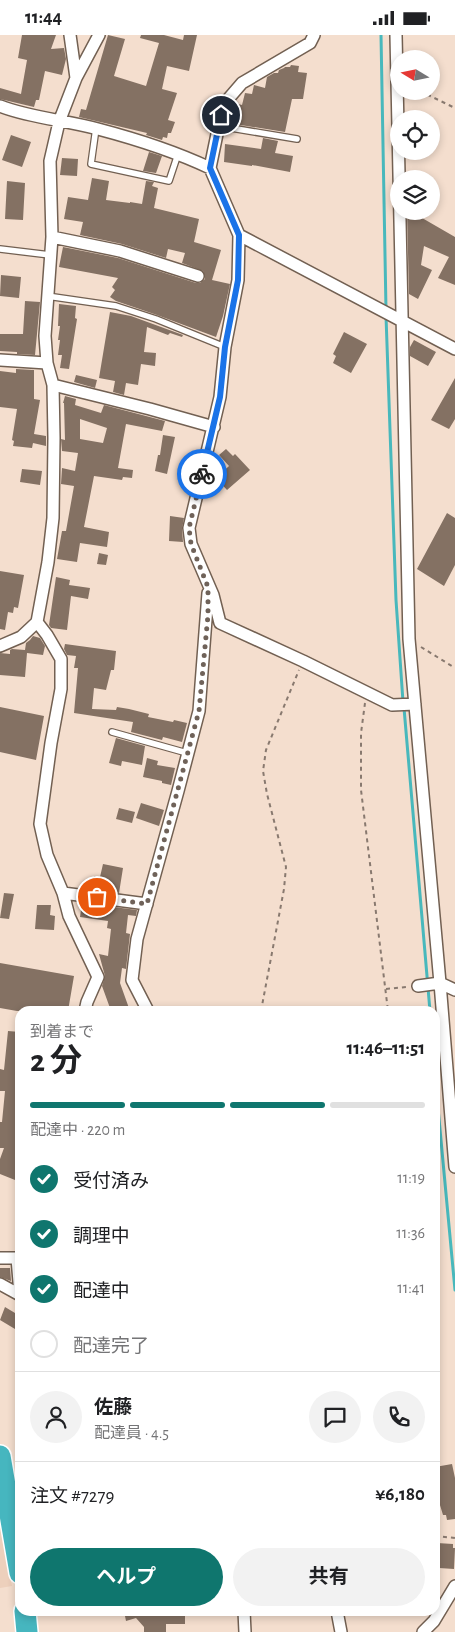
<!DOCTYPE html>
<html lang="ja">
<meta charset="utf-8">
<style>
body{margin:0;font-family:"Alegreya Sans","Noto Sans JP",sans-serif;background:#f2f2f2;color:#202124;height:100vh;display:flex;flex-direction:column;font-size:19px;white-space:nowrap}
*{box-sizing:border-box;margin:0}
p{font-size:16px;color:#757577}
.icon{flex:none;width:28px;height:28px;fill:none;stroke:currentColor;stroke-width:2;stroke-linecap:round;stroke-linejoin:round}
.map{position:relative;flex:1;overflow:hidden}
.panel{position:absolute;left:15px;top:971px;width:425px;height:610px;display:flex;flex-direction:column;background:#fff;border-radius:15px;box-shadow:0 2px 8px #0003}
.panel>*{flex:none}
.needle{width:32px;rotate:280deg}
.controls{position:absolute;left:390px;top:15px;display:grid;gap:10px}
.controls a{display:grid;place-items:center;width:50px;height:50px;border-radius:50%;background:#fff;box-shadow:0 2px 8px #0003;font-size:25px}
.pin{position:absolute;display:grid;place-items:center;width:42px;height:42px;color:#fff;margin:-21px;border:2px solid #fff;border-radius:50%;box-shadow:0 1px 5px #0007}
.courier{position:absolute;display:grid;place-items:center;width:50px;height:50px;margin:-25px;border:4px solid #1a73e8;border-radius:50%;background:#fff;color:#222;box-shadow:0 1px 6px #0007}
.head em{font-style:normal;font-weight:700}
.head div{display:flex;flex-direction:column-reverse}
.head{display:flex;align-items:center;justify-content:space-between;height:85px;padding:0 15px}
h1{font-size:32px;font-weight:700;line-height:38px}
.bar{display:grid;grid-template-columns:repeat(4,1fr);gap:8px 5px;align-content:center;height:60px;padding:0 15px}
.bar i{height:6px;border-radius:4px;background:#e0e0e0}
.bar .active{background:#0f766e}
.bar p{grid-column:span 4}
.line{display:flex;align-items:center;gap:12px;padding:0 15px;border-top:1px solid #e0e0e0}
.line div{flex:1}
.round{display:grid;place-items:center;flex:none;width:52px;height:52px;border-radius:26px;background:#f2f2f2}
ol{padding:0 15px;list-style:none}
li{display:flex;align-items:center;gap:15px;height:55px}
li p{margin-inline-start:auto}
li .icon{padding:5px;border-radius:50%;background:#0f766e;color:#fff;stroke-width:4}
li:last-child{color:#757577}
li i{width:28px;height:28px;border:2px solid #e0e0e0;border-radius:50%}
.primary-button{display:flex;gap:10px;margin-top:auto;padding:10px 15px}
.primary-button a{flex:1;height:58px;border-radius:30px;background:#0f766e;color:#fff;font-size:20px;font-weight:700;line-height:58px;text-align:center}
.primary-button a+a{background:#f2f2f2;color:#202124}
.status{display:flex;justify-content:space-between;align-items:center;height:35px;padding:0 25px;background:#fff;direction:ltr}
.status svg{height:14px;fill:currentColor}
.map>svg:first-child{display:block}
.built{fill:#edd0bc}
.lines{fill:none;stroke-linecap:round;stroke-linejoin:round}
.stream{stroke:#48b8bc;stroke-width:3}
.building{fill:#847163;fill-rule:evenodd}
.lane-casing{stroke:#726052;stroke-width:8}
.street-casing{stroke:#726052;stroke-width:14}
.highway-casing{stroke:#fff;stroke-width:24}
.path{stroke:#88796f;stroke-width:2;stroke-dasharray:4 4;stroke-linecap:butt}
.lane{stroke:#fff;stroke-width:5.5}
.street{stroke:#fff;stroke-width:11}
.highway{stroke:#46b6bf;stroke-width:21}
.done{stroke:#6f6259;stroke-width:5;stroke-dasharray:0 9}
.route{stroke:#1a73e8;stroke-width:6}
</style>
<div class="status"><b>11:44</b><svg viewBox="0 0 49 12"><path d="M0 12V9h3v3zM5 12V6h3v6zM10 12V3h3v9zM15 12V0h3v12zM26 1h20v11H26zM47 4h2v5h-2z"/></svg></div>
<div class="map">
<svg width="455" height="1597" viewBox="0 0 455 1597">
<rect width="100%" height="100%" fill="#f4dece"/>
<!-- built -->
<path class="built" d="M0 1486 12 1551 0 1553Z"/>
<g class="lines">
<!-- stream -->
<path class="stream" d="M381 0 386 275
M386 281 396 565 403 667
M404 673 430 976
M435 1041 455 1255"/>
</g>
<!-- building -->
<path class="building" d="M22 0H56L51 14 64 13 66 24 62 40 45 36 39 65H36L34 72 0 64V53L21 59 27 25 18 23Z
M108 0 125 4 114 41 146 51 159 8 140 3 141 0H164L183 5 184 0H197L189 36 167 31 162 54 177 58 168 85 175 87 171 98H168L167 103 163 102 162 105 146 100 147 98 79 82 81 74 86 75Z
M291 30 299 31 298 37 307 38 303 64H292L285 97 228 88 229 76 237 77 238 69 242 70 245 58 252 59 254 50 265 53 267 42 274 38H278L279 35 284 33 285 32H290Z
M11 100 31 107 22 132 2 125Z
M263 103 278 106 275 118 293 121 290 137 252 130V131L224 127 225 109 261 114Z
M149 117 162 121 156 138 143 136Z
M62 123 78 124 77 141 60 140Z
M92 143 109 146 106 165 130 168V167L142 169 146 146 154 147 152 151 158 153 154 173 199 184 194 207 221 215 212 245 230 249 223 281 216 302 157 280 116 266 110 262 115 255 112 252 118 243 59 232 63 212 118 223 196 248H200L205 244 203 236 182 228 185 218 168 214 166 223 122 209 80 200 83 187 64 184 68 162 88 165Z
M7 146 25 148 23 185 5 184Z
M407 176H410L455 202V250L438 243 449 222 424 211 421 230 432 235 418 264 409 259Z
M1 240 21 242 19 263 0 261Z
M25 266 40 267 35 320 17 319V317L0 316V299H23Z
M59 269 76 271 75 283 77 284 69 334 60 333 62 320H58L60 305H58L60 291H58Z
M110 277 131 281 183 300 182 302 170 298 168 300 147 292 144 317 156 318 155 331 141 329 138 350 126 348 124 360 113 357 115 346 99 343Z
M344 297 367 309 351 338 333 328 336 321 333 319Z
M414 305 436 317 428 331 410 321V312Z
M16 334 34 335V364L40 365 34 399 46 401V411L33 408 32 413 13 411 14 406 12 405 17 374 0 372V336L16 338Z
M76 340 97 345 95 353 74 347Z
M455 343V384L449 394 431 385Z
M65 361 76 364 75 370 101 378 104 370 165 386 162 396 126 389 118 433 133 435 132 443 123 442 122 445 94 441 84 492 109 497 107 512 80 508 77 527 57 524 62 496H66L74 451 61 449 62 433 75 436 78 418 62 416 61 404 65 405 64 368H63ZM80 384 107 393 103 408 80 404Z
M163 400 175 402 167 439 155 436 158 420H160Z
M226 414 233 421 235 419 250 435 227 455 216 443 229 431 219 420Z
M22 434 42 436 40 450 20 447Z
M447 478 455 483V530L444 551 417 534Z
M170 481 184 483 182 494 183 507 169 506Z
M99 518 108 520 106 530 97 529Z
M0 536 24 540 18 573 14 572 13 578 8 577 5 595 0 594Z
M56 542 70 545 69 550 90 553 88 564 71 561 67 595 51 593 49 590Z
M33 601 40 603 45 611 43 620 27 618 25 642 0 640V618L10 619V615L12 614 25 615 26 608 30 605Z
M65 609 116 616 114 635H111L106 655 94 653 92 674 116 675 117 672 129 674 149 679 148 682 173 687 174 685 187 688 182 707 163 702 162 705 131 697 133 687 74 678 78 633H74L76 621 67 620 64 614Z
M0 672 44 681 36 725 0 717Z
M116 703 145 711 142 730 122 726 121 731 109 728Z
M147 723 158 726 157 730 175 733 171 750 162 748V746L143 742Z
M141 768 164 775 159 791 136 783Z
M119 773 135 777 132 788 116 784Z
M103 829 123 833 119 858 98 855 99 851 93 850 94 841 100 842Z
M4 858 14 859 9 884 0 883Z
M82 868 137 875 136 881 128 880 126 898 130 899 126 934 122 933 120 948 130 976H113L111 973H110L102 951 105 941 99 919 108 921 111 894 107 893 108 886 80 882Z
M37 870H51L50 880 55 881 54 895 35 894Z
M0 928 74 941 68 976H17L0 973Z
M8 996 20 997 16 1038H20V1147L0 1139V1124L4 1113H0V1087H2L5 1056H0V1034L4 1035Z
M0 1233H10L11 1246 0 1242Z
M5 1272 20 1281V1285L15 1294 0 1285Z
M452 1429 455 1443V1484L447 1485 446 1480H443L436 1457 435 1432Z
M437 1508 453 1509V1513H455L454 1534 439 1533V1523L436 1522Z
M124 1576H185V1589H166V1597H144V1592L136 1583 126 1586Z"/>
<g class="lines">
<!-- lane casing -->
<g class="lane-casing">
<path id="lane" d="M219 91 297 104
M96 93 91 129 169 146 178 119
M0 214 50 220
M47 261 116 271 156 284 225 312
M112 697 187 718"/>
</g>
<!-- street casing -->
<g class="street-casing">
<path id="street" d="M70 0 76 43
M314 0 310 8 242 48 223 70 210 133 239 200 238 245 225 312 220 362 189 493 191 509 213 560 220 588 303 626 392 670 415 669
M396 0 409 604 440 948 455 1132
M0 71C31 83 65 85 98 94 136 104 174 116 210 133
M239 200 455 314
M52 202 120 216 198 241
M0 325 47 328
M53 350 150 374 214 392
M37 587 47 600 61 624V654L51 708 40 789 47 820 63 858 69 881 98 942 87 967 85 976
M0 611 21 602 37 587 48 527 53 483 54 403 53 350 47 328 45 301 52 202 50 126 59 87 76 43 99 0
M63 858 147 869
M418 951 440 948 455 955
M148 976 132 945 137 904 178 756 199 676 208 558
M0 1223H20
M17 1223 20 1259
M0 1249 20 1260
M244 1576 245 1597
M337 1576 341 1597
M423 1597 434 1586 455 1551"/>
</g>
<!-- highway casing -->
<g class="highway-casing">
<path id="highway" d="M0 1421 20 1538
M25 1576 27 1597"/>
</g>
<!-- path -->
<path class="path" d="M420 56 455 73
M421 612 455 633
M365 668 361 698V755L388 976
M386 954 406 952
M261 976 284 854 286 832 267 759 263 736 266 715 299 635
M435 1501 455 1503"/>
<!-- lane -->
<use href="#lane" class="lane"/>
<!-- street -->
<use href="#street" class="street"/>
<!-- highway -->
<use href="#highway" class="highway"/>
</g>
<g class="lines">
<!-- done -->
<path class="done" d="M97 862 147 869 199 676 208 580V552L191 509 189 493 202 439"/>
<!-- route -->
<path class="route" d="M202 439 220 362 225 312 238 245 239 200 210 133 221 80"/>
</g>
</svg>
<div class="controls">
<a><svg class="needle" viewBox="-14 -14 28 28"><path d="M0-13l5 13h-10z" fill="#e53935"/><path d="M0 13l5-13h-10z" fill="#757577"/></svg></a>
<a><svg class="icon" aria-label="locate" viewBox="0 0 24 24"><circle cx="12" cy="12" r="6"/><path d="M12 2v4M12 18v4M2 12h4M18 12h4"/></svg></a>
<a><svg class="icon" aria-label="layers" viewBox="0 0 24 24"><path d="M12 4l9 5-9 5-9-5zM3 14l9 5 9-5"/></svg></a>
</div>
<div class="pin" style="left:97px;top:862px;background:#ea580c"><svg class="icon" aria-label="bag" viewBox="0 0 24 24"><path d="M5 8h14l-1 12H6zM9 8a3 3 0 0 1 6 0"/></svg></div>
<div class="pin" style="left:221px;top:80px;background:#1f2937"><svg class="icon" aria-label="home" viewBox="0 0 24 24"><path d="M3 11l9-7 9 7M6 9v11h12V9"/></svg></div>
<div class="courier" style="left:202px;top:439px"><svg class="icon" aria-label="bike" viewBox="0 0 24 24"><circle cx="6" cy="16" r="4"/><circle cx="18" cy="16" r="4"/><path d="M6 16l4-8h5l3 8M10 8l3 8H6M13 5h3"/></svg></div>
<section class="panel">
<div class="head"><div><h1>2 分</h1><p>到着まで</p></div><em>11:46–11:51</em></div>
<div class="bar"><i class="active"></i><i class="active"></i><i class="active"></i><i></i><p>配達中 · 220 m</p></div>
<ol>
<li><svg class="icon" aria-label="check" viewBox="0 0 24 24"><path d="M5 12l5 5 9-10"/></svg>受付済み<p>11:19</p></li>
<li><svg class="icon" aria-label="check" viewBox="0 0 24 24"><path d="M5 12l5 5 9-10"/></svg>調理中<p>11:36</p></li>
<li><svg class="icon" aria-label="check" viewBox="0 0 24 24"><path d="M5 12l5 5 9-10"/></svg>配達中<p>11:41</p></li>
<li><i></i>配達完了</li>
</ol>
<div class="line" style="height:90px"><a class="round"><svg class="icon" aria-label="person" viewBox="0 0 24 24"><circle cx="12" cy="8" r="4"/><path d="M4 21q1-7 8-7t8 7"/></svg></a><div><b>佐藤</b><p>配達員 · 4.5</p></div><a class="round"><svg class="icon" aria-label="chat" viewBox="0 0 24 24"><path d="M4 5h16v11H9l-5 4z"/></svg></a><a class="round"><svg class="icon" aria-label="phone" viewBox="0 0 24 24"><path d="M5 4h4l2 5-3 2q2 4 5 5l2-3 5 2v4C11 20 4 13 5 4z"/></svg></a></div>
<div class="line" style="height:65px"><div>注文 #7279</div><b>¥6,180</b></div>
<div class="primary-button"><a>ヘルプ</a><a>共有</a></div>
</section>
</div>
